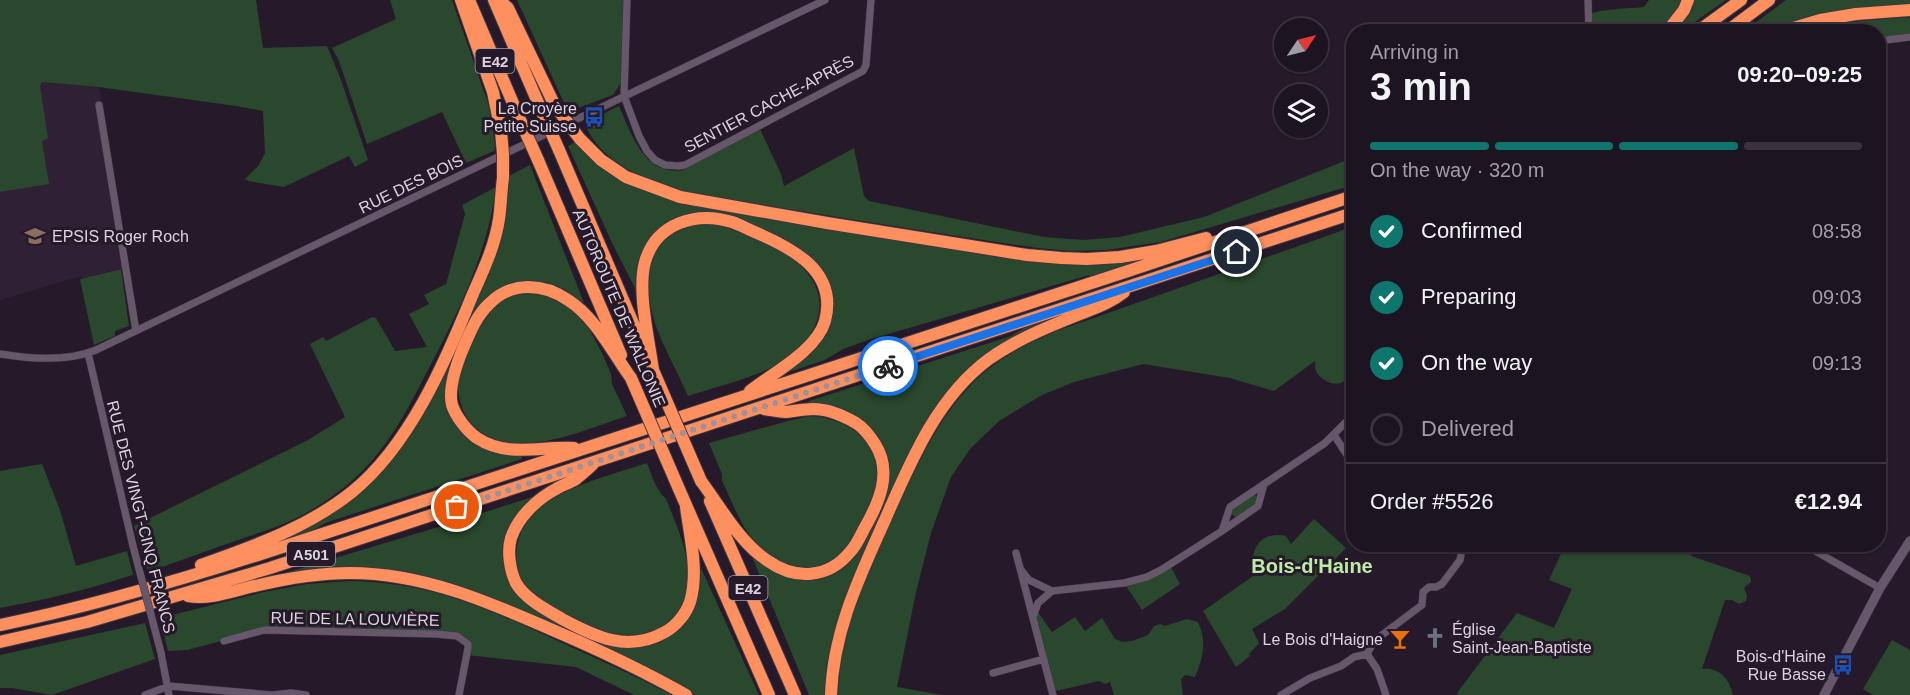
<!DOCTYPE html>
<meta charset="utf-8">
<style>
body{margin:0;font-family:Helvetica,sans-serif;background:#251d29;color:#f1f3f6;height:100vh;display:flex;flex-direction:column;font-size:22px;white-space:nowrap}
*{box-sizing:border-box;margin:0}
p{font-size:20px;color:#a09ea5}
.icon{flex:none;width:33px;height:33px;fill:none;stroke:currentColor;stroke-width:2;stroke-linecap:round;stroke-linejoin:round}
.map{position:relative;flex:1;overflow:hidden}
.panel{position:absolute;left:1346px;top:24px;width:540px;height:528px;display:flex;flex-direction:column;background:#1c1420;border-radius:24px;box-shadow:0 2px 4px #0004,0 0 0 2px #3a333e}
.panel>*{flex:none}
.needle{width:39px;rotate:55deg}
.controls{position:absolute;left:1274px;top:18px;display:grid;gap:12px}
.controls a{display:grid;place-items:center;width:54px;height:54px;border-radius:50%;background:#1c1420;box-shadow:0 2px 4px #0004,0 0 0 2px #3a333e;font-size:30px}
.pin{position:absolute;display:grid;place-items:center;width:51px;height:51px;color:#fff;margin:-26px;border:3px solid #fff;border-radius:50%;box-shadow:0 2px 6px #0007}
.courier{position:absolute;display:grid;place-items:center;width:60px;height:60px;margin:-30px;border:4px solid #1a73e8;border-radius:50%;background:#fff;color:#222;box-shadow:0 2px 8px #0007}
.headline em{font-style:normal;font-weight:700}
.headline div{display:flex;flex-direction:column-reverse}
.headline{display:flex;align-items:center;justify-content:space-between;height:102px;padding:0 24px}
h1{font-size:39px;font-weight:700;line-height:45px}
.bar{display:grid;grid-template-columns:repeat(4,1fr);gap:9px 6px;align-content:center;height:72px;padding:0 24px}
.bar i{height:8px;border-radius:4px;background:#3a333e}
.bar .current{background:#0f766e}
.bar p{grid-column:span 4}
.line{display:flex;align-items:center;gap:15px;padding:0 24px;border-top:2px solid #3a333e}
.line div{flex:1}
ol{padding:0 24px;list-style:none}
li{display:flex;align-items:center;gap:18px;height:66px}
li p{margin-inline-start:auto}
li .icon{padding:6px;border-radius:50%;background:#0f766e;color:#fff;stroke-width:4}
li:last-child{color:#a09ea5}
li i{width:33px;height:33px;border:3px solid #3a333e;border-radius:50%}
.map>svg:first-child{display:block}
.built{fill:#302035}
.green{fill:#29482d}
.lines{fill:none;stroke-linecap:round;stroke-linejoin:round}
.street-casing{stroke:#403643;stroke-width:8}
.secondary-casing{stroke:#403643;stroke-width:10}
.highway-casing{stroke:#403643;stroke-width:14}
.street{stroke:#66586a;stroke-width:7}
.secondary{stroke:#66586a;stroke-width:9}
.highway{stroke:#fd905e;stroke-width:12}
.street-bridge-casing{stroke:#403643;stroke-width:8;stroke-linecap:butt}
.highway-bridge-casing{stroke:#403643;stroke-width:14;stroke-linecap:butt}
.street-bridge{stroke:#66586a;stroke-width:7}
.highway-bridge{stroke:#fd905e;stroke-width:12}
.done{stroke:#9c929f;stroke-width:6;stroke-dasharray:0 10.8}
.route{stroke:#1a73e8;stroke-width:8}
.labels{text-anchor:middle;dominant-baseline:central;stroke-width:6;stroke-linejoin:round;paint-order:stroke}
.shield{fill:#261a2a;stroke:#a59ca8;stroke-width:1.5}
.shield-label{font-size:15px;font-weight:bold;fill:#dbd3de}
.street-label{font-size:16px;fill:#dbd3de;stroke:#261a2a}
.poi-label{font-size:16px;fill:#dbd3de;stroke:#261a2a;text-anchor:end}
.quarter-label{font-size:20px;font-weight:bold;fill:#bceaa8;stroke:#261a2a}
</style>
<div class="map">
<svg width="1910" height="695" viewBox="0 0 1910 695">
<rect width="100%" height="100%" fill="#261a2a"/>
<!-- built -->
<path class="built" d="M42 82 99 87 102 105 96 107 123 268 82 278 81 276 0 300V147Z"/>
<!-- green -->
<path class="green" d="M0 0H256L263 48 327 46 341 80 368 160 355 167 349 156 284 187 248 181 245 179 259 165 265 153 263 111 236 106 99 87 42 82 40 86 48 138 42 141 49 184 0 192Z
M390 0H452L489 106 495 145 494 151 466 163 442 112 367 144 339 61 332 48 396 19Z
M517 0H626L621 83 613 95 573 110 564 103Z
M1649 0H1683L1680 8 1661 31H1591L1588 15C1603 8 1627 9 1644 7Z
M1692 0H1726L1682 31 1672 32Z
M1786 0H1910V6L1820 17 1766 31 1743 32Z
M1910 17V37L1878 41V32H1806L1859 21Z
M619 106C632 135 644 177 685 170L671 166H678L758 125 781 174 784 186 854 148 864 196 869 201 1044 237 1083 240 1120 237 1204 217 1347 160 1353 156V185L1161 242 1106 250 1070 251 1037 248C956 236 875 223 794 210 746 202 693 198 647 179 622 168 594 150 585 123Z
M577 141 628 181 995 253 1150 258 1091 278 1089 275 868 340 843 349 825 360 783 374 830 312 802 252 782 238 725 214 703 213 659 230 637 292 613 245 568 146Z
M530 165 584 303 564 289 546 282H521L501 288 450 371 458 424 522 454V459L325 523 307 534 260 550 320 518 415 421 506 201 509 176Z
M496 187C488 252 458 313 428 370 413 399 399 427 379 452 360 477 333 498 306 513 285 525 261 532 238 540 208 551 178 561 148 572L134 526 308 440 345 417 310 344 323 337 326 341 372 317 376 318 395 351 427 347 409 314 429 304 424 295 446 284 465 214 462 205Z
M709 223C752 232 838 265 816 323 811 336 802 348 791 356 762 377 722 385 688 396 678 373 666 352 657 329 645 297 642 248 677 229 687 224 698 224 709 223Z
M1353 225V373C1350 376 1345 381 1341 383 1333 386 1319 379 1316 371 1315 369 1315 364 1315 361L1274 391 1230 378 1143 364 1074 382 1042 395 999 421 970 449 951 477 931 533 916 592 897 687 942 695H838C839 680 840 664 843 649 853 598 878 551 899 504 919 461 939 417 973 383 995 360 1024 345 1054 332L1338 232Z
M121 269 129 326 115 331V336L94 345 80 279Z
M518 292 545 293 575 312 589 329 603 355 611 374 612 384 627 416C590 428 539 451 501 441 469 434 452 402 460 370 463 362 467 353 471 345 476 332 481 319 491 309 499 300 508 297 518 292Z
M1050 319 1051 322 981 361 895 485 825 695H809L750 552 769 568 836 571 851 560 863 542 889 471 885 451 875 433 864 421 849 412 828 405H807L809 401 1011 336 1026 327Z
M810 416C841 418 873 434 877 467 880 484 871 501 864 516 860 525 856 536 850 544 823 579 782 572 755 542 740 525 732 501 722 481V474L709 443 784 422Z
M647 463C651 473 654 484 660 492 661 495 664 496 666 499 668 502 669 508 671 511 680 534 691 561 688 586 682 627 649 642 611 635 597 632 582 624 569 617 556 610 541 604 531 593 508 567 513 531 539 509 565 486 614 474 647 463Z
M42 464 60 510 76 566 127 551 133 575C89 589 45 600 0 608V471Z
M1253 495 1258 496 1256 504 1236 517 1231 514V510Z
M535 496 507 533 523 600 537 611 567 628 624 648 644 647 659 643 673 634 700 566 759 695H694L683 688 415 576 272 577 445 525Z
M1314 519 1346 548 1285 609 1252 629 1259 643 1249 654 1250 656 1236 667 1203 611 1266 567 1258 565 1253 558C1255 540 1268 532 1286 536L1291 544Z
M1565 545H1695L1691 556 1750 576 1751 582 1744 588 1747 596 1746 601 1739 604 1732 600H1725L1702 669C1719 667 1729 678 1733 695H1459L1457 693 1517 613 1554 628 1572 589 1549 580Z
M1170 565 1180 584 1142 610 1124 583Z
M350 581C431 582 488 609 560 642 598 659 635 676 672 695H634L576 667 467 655 468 648 457 636 264 630 187 650 168 651 160 618 264 592 307 584Z
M1035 608 1052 632 1075 617 1085 631 1102 618 1115 639 1123 642 1132 641 1148 635 1154 626 1160 624 1165 626 1187 619 1198 622C1207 641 1203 658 1195 677L1185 675 1181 679 1183 695H1114L1110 682 1105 684 1099 681 1052 692 1034 611Z
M145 623 155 659 52 695 12 688H0V655Z
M1892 640 1910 650V695H1873L1863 689Z"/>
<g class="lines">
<!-- street casing -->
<g class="street-casing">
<path id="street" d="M627 0 624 96 639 136 647 151 655 160 665 165 678 166 685 165 863 71 866 65 871 0
M1588 0 1589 32
M1878 41 1910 37
M99 105 136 331
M88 353 133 546
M0 354C30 359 67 362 96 350L825 0
M1334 435 1353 464
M1353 473 1350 478 1353 483
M1222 531 1258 506 1264 484
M1803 544 1880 588
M1016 553 1053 695
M1021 570 1029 580 1052 591 1124 583 1147 577 1161 570 1222 531 1230 507 1325 443 1353 415
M1033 617 1038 603 1052 591
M224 641 264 630 436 634 457 636 468 644V648L459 695
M161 653 169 695
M1367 654 1374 641 1422 605 1423 592 1429 587H1436L1442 584 1460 560 1463 544
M1367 654 1377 669 1386 695
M993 673 1044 659
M145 695 169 686 272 695 291 693 306 695
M1281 695 1310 678 1341 666 1354 657 1367 654"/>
</g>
<!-- secondary casing -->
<g class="secondary-casing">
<path id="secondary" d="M1824 695 1880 588 1910 541"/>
</g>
<!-- highway casing -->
<g class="highway-casing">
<path id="highway" d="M461 0 493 92 501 131
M469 0 521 122
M494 0 542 112
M499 0 508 8 555 106
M1667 32 1684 10 1688 0
M1697 32 1741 0
M1726 32 1769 0
M1780 32 1820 20 1856 14 1910 10
M580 139 601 160 626 177 680 197 827 223 1027 255 1061 258 1087 259 1120 257 1156 251 1206 238
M559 150 647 356
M538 160 621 355
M653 370C649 340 637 291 645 262 656 223 696 211 732 222 741 225 749 230 757 233 794 249 838 272 825 321 817 350 773 373 750 391
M574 448C541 446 507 458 477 438 467 431 456 417 452 405 448 389 456 366 462 351 469 335 476 316 489 304 511 281 543 283 568 300 596 318 612 352 631 378
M593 464C588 469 582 474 576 479 570 483 562 485 556 489 537 499 518 517 511 538 507 551 510 571 516 583 525 599 547 610 562 619 596 637 628 653 665 632 676 626 686 614 690 602 699 572 690 537 686 507
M701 481C721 508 740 543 768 561 795 580 828 579 850 552 856 546 860 537 864 529 879 503 893 472 875 444 870 436 864 428 856 423 844 416 828 409 813 409 804 409 795 411 786 412 779 412 771 410 764 409
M679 489 769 695
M710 501 795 695
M201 565C254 546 307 528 352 492 409 446 445 363 472 296 483 271 495 246 499 219 501 206 501 192 503 178
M188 596C212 600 235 590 259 585 289 578 319 573 350 573 423 573 489 602 555 631 599 650 644 671 686 695
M0 625C90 607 177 581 264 553L1125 272 1353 196
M0 642 87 622 270 568 1353 213
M831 695C833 632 859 578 884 522 910 463 936 398 989 359 1016 340 1045 328 1075 316 1092 309 1109 304 1124 292"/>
</g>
<!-- street -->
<use href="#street" class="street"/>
<!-- secondary -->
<use href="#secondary" class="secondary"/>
<!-- highway -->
<use href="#highway" class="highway"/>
<!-- street-bridge casing -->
<g class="street-bridge-casing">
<path id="street-bridge" d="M133 546 161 653"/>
</g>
<!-- highway-bridge casing -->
<g class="highway-bridge-casing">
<path id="highway-bridge" d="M555 106 580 139
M542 112 559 150
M521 122 538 160
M501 131 503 155V178
M653 370 701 481
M631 378 679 489"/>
</g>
<!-- street-bridge -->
<use href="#street-bridge" class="street-bridge"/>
<!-- highway-bridge -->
<use href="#highway-bridge" class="highway-bridge"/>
</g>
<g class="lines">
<!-- done -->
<path class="done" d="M457 507 888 366"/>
<!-- route -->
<path class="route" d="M888 366 1237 252"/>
</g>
<!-- icons -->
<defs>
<g id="bus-bare" transform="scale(1.62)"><path d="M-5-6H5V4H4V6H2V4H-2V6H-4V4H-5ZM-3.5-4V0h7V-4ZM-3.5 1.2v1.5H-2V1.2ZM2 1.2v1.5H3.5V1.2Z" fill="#1a4fb4" stroke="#261a2a" stroke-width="2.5" paint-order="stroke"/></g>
<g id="school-bare" transform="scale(1.62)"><path d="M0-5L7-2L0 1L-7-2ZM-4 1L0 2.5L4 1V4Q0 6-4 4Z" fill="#8d6e63" stroke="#261a2a" stroke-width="2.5" paint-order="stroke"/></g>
<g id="church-bare" transform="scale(1.62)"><path d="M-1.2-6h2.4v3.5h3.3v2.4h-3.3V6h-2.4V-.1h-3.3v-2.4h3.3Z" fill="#6b7280" stroke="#261a2a" stroke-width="2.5" paint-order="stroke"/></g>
<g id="bar-bare" transform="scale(1.62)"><path d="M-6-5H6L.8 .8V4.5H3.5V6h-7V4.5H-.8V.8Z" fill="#e8710a" stroke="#261a2a" stroke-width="2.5" paint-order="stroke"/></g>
</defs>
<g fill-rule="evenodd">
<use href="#bus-bare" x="594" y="117"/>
<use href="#school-bare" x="35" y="236"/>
<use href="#church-bare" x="1435" y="638"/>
<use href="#bar-bare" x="1400" y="639"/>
<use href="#bus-bare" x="1843" y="665"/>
</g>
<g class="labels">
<!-- shield labels -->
<g class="shield">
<rect x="475.5" y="49" width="39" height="24" rx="4.5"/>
<rect x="287" y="542" width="48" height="24" rx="4.5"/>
<rect x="728.5" y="576" width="39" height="24" rx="4.5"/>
</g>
<g class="shield-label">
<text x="495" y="61">E42</text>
<text x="311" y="554">A501</text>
<text x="748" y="588">E42</text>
</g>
<!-- street labels -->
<g class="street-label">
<text transform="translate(769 104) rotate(-28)">SENTIER CACHE-APRÈS</text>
<text transform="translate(411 184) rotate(-26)">RUE DES BOIS</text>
<text transform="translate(619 308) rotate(67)">AUTOROUTE DE WALLONIE</text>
<text transform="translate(141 517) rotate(76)">RUE DES VINGT-CINQ FRANCS</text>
<text transform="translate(355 619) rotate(1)">RUE DE LA LOUVIÈRE</text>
</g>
<!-- poi labels -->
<g class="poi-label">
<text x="577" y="108">La Croyère<tspan x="577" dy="18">Petite Suisse</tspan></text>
<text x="52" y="236" text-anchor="start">EPSIS Roger Roch</text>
<text x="1452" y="629" text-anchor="start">Église<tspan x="1452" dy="18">Saint-Jean-Baptiste</tspan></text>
<text x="1383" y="639">Le Bois d'Haigne</text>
<text x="1826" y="656">Bois-d'Haine<tspan x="1826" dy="18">Rue Basse</tspan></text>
</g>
<!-- quarter labels -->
<g class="quarter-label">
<text x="1312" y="566">Bois-d'Haine</text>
</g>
</g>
</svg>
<div class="controls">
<a><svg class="needle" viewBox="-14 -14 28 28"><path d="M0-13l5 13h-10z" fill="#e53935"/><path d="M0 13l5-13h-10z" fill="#a09ea5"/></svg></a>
<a><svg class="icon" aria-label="layers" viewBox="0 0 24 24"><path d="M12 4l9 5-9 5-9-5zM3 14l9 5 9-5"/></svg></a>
</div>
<div class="pin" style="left:457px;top:507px;background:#ea580c"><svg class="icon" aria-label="bag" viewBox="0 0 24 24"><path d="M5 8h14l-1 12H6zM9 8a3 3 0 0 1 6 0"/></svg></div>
<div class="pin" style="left:1237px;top:252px;background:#1f2937"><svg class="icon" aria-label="home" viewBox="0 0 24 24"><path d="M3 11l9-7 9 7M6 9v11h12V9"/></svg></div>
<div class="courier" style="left:888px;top:366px"><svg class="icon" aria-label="bike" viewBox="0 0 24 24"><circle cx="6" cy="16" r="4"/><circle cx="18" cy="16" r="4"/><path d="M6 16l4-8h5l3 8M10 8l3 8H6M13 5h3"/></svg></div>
<section class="panel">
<div class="headline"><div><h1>3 min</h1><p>Arriving in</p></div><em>09:20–09:25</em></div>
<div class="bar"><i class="current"></i><i class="current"></i><i class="current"></i><i></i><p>On the way · 320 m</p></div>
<ol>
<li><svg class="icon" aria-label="check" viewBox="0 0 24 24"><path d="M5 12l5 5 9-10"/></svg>Confirmed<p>08:58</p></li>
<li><svg class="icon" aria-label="check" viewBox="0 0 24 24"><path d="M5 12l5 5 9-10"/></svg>Preparing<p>09:03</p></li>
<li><svg class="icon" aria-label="check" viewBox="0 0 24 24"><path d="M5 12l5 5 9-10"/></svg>On the way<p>09:13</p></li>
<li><i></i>Delivered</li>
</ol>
<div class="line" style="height:78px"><div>Order #5526</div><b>€12.94</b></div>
</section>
</div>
